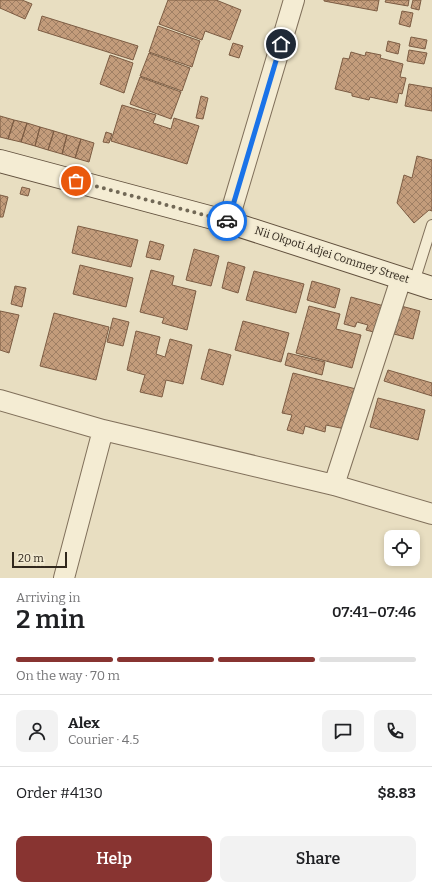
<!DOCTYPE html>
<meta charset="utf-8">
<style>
body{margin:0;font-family:Bitter,serif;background:#f2f2f2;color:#202124;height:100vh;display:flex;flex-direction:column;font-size:15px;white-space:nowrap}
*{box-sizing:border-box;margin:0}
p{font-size:13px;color:#757577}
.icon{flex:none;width:22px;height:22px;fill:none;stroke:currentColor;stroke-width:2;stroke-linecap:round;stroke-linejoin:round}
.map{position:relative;height:578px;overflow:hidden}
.panel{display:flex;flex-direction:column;background:#fff;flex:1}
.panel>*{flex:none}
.controls{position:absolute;left:384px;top:530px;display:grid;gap:8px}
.controls a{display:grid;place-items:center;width:36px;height:36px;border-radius:8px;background:#fff;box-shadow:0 2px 6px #0003;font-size:20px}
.scale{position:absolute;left:12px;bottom:10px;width:55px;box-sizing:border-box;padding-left:4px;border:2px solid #31281d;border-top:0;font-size:11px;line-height:14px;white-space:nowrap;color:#31281d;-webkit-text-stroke:3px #f1e9d0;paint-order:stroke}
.pin{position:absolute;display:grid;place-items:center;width:34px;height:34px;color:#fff;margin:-17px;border:2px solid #fff;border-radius:50%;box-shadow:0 1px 4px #0007}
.courier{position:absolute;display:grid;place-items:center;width:40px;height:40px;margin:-20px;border:3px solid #1a73e8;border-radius:50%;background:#fff;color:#222;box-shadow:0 1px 5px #0007}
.headline em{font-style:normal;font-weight:600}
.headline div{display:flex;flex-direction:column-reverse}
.headline{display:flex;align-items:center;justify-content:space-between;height:68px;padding:0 16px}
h1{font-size:26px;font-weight:600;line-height:30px}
.bar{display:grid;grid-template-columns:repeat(4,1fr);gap:6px 4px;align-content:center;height:48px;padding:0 16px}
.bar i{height:5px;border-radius:3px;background:#e0e0e0}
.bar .selected{background:#883431}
.bar p{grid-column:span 4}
.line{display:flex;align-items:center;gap:10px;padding:0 16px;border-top:1px solid #e0e0e0}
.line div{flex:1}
.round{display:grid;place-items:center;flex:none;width:42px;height:42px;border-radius:8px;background:#f2f2f2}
.cta{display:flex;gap:8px;margin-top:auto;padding:8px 16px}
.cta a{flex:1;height:46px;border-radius:8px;background:#883431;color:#fff;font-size:16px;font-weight:600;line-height:46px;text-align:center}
.cta a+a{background:#f2f2f2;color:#202124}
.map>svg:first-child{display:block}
.building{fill:url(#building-cross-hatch);stroke:#7c5c43}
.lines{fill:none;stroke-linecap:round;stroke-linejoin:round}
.lane-casing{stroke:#80705b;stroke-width:12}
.street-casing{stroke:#80705b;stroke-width:22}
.secondary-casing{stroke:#62513e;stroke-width:24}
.lane{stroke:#f4ecd3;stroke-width:10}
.street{stroke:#f4ecd3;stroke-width:20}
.secondary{stroke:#f4ecd3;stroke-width:22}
.done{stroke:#716856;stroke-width:4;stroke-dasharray:0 7.2}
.route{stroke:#1a73e8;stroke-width:5}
.labels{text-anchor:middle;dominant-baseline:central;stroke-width:3;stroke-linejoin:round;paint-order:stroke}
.street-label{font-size:11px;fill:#31281d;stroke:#f1e9d0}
</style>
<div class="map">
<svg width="432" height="578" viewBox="0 0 432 578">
<defs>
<pattern id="building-cross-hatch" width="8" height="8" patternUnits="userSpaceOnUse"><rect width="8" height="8" fill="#c39c7b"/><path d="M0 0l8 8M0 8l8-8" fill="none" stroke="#9f7f64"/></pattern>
</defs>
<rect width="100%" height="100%" fill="#e8dec1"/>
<!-- building -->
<path class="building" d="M0 0H22L32 4 25 19 0 8Z
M168 0H216L241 10 230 40 205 31 202 40 159 24Z
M324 0H379L377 11 324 1Z
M386 0H409L408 6 385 2Z
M413 0H421L419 10 411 8Z
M402 11 413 13 410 27 399 24Z
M42 16 138 46 133 60 38 30Z
M158 26 200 41 192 67 149 52Z
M411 37 427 40 425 49 409 46Z
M388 41 400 44 398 54 386 51Z
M233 43 243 46 239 58 229 55Z
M409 50 427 53 424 64 407 61Z
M351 52 365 56 366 52 381 55 380 58 403 64 400 77 406 78 402 94 399 93 397 103 370 97 369 100 352 96V93L335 89 343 58 349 59Z
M149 53 190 68 182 91 140 76Z
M110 55 133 63 124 93 100 84Z
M140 77 181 92 171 119 130 104Z
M409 84 432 88V111L405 106Z
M201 96 208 98 203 119 196 118Z
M122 105 156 115 153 123 171 129 174 118 199 126 187 164 111 141Z
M0 116 14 120 8 139 0 137Z
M14 120 27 123 21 142 8 139Z
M27 123 40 127 35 146 21 142Z
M40 127 54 131 48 150 35 146Z
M54 131 67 135 62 154 48 150Z
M106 132 112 134 109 143 103 142Z
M67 135 81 139 75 158 62 154Z
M81 139 94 143 89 162 75 158Z
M417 156 432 160V211L429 210 414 223 397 203 404 175 412 178Z
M22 187 30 189 28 196 20 194Z
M0 195 8 197 3 217H0Z
M78 226 138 240 131 267 72 253Z
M150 241 164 245 160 260 146 257Z
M194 249 219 256 211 286 186 280Z
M228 262 245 267 238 293 222 288Z
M80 265 133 278 126 307 73 294Z
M151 270 174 276 172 285 196 291 187 330 162 323 164 318 140 312Z
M254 271 304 284 296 313 246 300Z
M312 281 340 289 335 308 307 300Z
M15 286 26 288 22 307 11 304Z
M351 297 384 306 381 334 366 330 368 325 357 322 355 327 344 324Z
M309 306 340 314 336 329 361 335 352 368 296 353Z
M401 306 420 311 413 339 394 334Z
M0 311 19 315 9 353 0 350Z
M54 313 109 327 96 380 40 366Z
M113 318 129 322 123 346 107 342Z
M243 321 289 333 281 362 235 350Z
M136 331 160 337 156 354 165 357 170 339 192 345 183 384 166 380 162 397 140 392 145 375 127 370Z
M209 349 231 355 223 385 201 379Z
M288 353 325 362 322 375 285 365Z
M388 370 432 383V396L384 381Z
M293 373 356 389 345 429 326 425 325 432 305 426 303 434 287 430 292 415 282 413Z
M378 398 425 410 418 440 370 427Z"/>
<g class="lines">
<!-- lane casing -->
<g class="lane-casing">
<path id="lane" d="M414 282 432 225"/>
</g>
<!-- street casing -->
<g class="street-casing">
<path id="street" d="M228 222 294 0
M0 400 103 430 334 485 432 514
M334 485 401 279
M64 578 103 430"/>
</g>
<!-- secondary casing -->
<g class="secondary-casing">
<path id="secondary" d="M0 161 228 222 432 288"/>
</g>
<!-- lane -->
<use href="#lane" class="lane"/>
<!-- street -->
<use href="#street" class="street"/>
<!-- secondary -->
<use href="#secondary" class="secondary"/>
</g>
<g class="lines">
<!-- done -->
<path class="done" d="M76 181 227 221"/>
<!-- route -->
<path class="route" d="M227 221 228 222 281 44"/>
</g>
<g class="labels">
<!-- street labels -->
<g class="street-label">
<text transform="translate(332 255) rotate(18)">Nii Okpoti Adjei Commey Street</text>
</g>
</g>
</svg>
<div class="controls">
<a><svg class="icon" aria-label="locate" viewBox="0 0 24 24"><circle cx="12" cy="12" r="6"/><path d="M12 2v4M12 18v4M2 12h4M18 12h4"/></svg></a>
</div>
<div class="scale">20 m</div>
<div class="pin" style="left:76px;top:181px;background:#ea580c"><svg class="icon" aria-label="bag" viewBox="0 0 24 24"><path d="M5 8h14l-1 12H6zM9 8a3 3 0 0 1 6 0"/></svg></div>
<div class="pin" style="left:281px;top:44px;background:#1f2937"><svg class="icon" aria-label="home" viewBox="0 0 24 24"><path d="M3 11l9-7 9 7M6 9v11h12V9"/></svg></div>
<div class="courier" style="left:227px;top:221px"><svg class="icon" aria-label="car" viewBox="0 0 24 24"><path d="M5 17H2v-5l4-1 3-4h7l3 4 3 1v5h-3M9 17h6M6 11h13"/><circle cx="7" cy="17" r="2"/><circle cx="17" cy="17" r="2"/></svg></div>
</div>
<section class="panel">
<div class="headline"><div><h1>2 min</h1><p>Arriving in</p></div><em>07:41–07:46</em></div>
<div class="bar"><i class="selected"></i><i class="selected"></i><i class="selected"></i><i></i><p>On the way · 70 m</p></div>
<div class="line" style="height:72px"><a class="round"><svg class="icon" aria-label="person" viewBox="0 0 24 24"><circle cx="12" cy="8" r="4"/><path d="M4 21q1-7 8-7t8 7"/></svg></a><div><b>Alex</b><p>Courier · 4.5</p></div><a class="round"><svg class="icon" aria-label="chat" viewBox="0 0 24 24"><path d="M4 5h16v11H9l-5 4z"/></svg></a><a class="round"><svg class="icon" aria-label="phone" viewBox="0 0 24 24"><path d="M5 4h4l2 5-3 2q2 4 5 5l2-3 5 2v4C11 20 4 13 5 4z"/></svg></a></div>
<div class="line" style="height:52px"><div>Order #4130</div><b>$8.83</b></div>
<div class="cta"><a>Help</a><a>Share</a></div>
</section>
